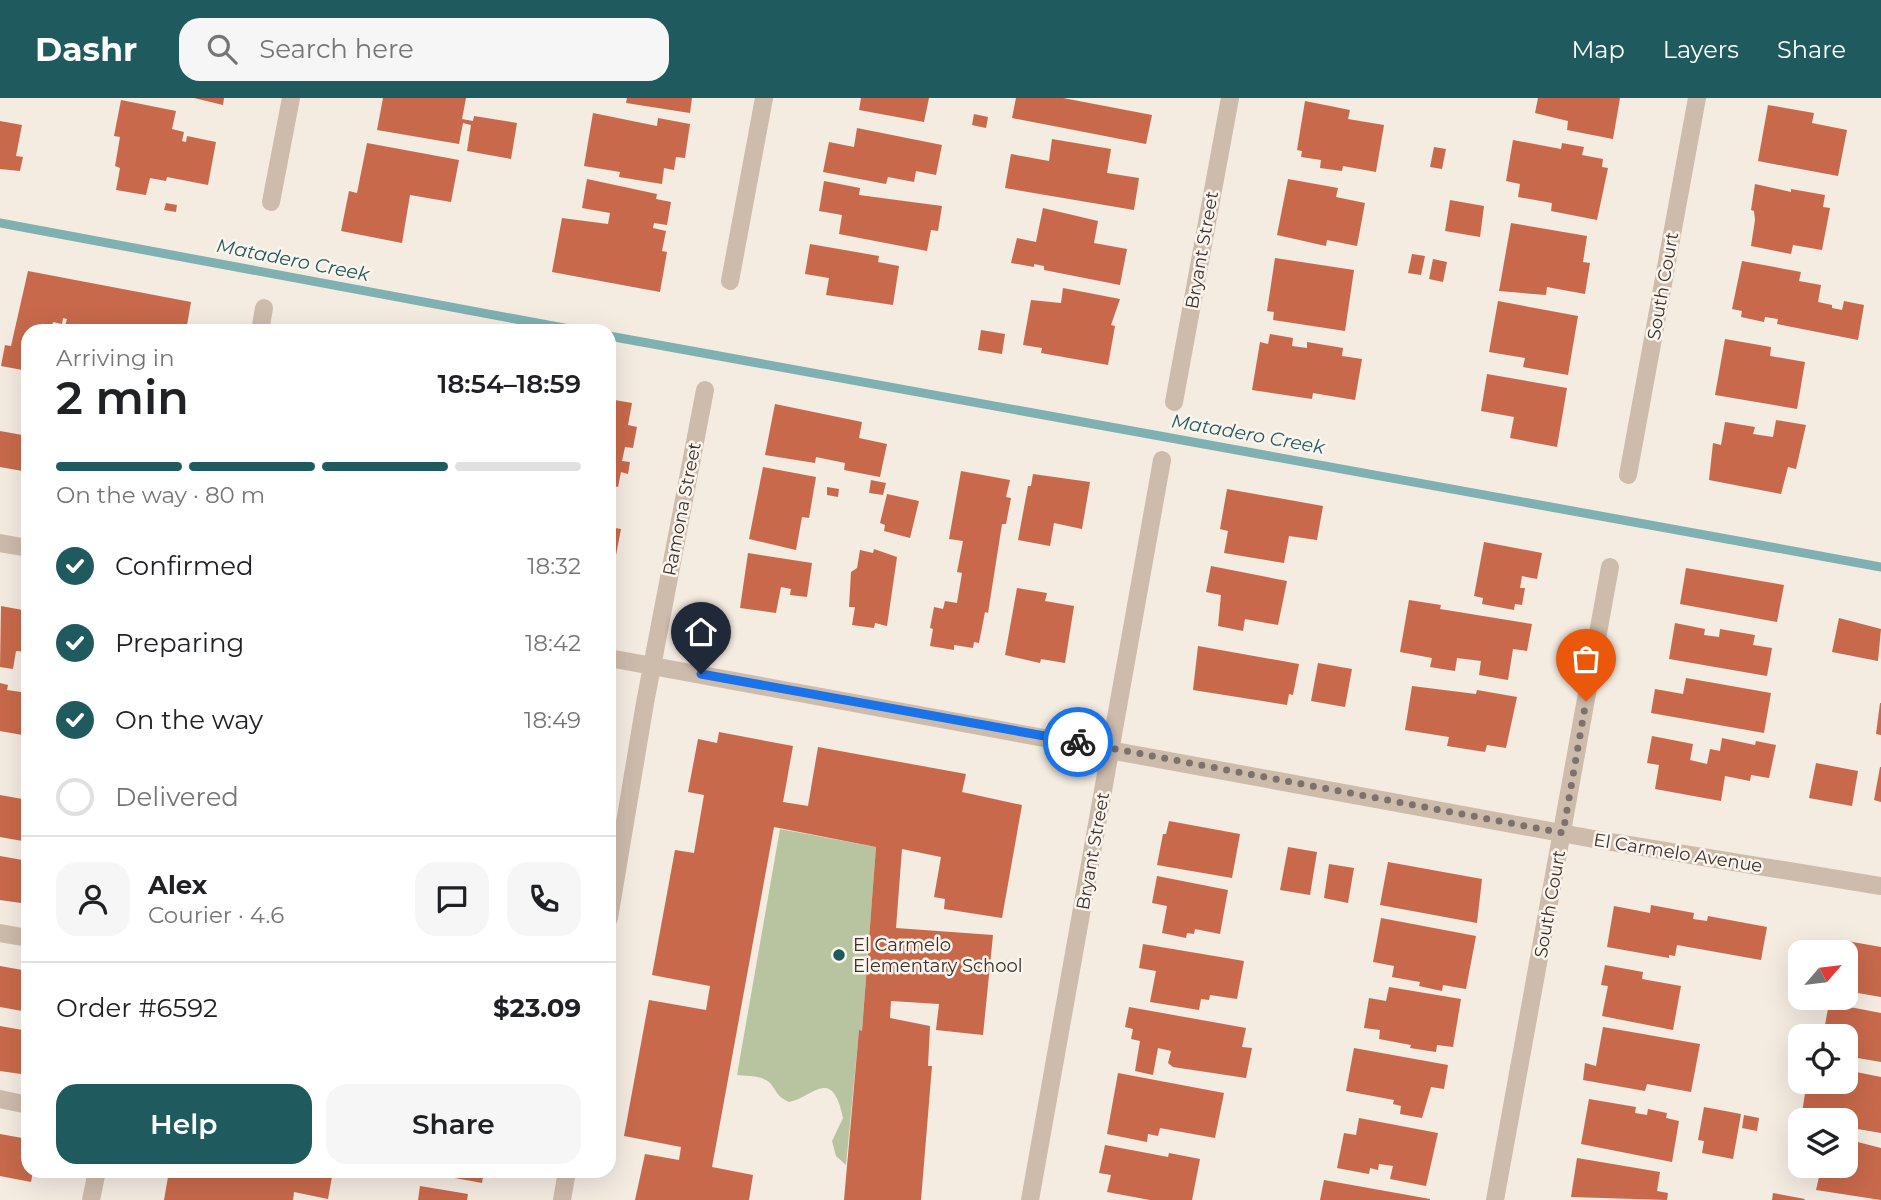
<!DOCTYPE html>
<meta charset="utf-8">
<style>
body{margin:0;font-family:Montserrat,sans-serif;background:#f6f6f6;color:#202124;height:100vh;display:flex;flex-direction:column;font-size:26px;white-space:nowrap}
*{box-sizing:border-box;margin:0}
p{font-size:23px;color:#757577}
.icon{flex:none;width:38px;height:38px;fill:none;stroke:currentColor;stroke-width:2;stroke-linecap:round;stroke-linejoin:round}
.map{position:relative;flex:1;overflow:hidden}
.details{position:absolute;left:21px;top:226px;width:595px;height:854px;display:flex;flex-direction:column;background:#fff;border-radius:21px;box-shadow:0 7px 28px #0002}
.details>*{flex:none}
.needle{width:46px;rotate:62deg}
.fabs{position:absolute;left:1788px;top:842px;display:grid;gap:14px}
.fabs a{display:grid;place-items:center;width:70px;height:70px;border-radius:14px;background:#fff;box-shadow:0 7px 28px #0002;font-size:35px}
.pin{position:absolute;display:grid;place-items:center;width:60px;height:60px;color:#fff;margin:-72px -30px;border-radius:50% 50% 50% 0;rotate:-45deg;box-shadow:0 0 7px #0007}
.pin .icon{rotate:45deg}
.courier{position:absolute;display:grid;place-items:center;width:70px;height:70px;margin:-35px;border:5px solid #1a73e8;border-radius:50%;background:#fff;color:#222;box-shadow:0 2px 9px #0007}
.head em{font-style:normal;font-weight:600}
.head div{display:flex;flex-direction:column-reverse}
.head{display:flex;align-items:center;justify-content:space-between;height:119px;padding:0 35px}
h1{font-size:46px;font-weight:600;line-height:52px}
.bar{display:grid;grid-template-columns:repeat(4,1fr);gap:10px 7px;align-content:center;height:84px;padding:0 35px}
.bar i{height:9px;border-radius:5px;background:#e0e0e0}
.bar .selected{background:#1f5a5e}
.bar p{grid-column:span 4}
.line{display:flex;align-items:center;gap:18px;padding:0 35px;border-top:2px solid #e0e0e0}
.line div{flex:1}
.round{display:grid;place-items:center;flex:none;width:74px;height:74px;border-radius:21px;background:#f6f6f6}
ol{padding:0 35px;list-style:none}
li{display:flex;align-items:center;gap:21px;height:77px}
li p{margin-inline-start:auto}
li .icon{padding:7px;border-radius:50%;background:#1f5a5e;color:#fff;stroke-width:4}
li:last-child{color:#757577}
li i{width:38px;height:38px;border:4px solid #e0e0e0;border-radius:50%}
.action{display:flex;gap:14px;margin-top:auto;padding:14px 35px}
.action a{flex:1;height:80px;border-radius:21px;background:#1f5a5e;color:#fff;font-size:28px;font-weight:600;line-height:80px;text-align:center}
.action a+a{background:#f6f6f6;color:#202124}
header{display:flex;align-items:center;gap:42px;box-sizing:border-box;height:98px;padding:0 35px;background:#1f5a5e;color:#fff}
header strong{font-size:33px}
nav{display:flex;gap:38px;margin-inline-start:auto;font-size:24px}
.search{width:490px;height:63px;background:#f6f6f6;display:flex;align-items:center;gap:18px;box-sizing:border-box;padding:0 24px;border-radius:21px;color:#757577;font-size:26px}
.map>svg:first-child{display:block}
.green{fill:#b8c4a0}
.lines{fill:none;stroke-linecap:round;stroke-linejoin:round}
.stream{stroke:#7fb0b2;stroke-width:9}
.building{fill:#c8694b}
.minor{stroke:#cdbbac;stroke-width:18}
.done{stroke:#7c716b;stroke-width:7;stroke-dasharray:0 12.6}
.route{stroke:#1a73e8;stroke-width:9}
.poi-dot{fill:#1f5a5e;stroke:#fbf5ee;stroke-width:2.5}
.labels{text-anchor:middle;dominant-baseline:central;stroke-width:5;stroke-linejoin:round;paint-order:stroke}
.street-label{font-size:18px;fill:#3b302b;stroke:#fbf5ee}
.poi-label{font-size:18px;fill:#3b302b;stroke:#fbf5ee;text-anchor:start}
.water-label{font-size:19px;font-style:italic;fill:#1f5a5e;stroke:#fbf5ee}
</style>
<header>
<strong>Dashr</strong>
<div class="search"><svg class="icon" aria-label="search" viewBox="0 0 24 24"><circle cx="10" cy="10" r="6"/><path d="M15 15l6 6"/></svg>Search here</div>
<nav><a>Map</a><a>Layers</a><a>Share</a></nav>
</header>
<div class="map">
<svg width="1881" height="1102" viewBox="0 0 1881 1102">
<rect width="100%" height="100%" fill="#f4ebe1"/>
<!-- green -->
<path class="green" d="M780 731 876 749 862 933H859L846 1067 836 1058 832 1043 843 1020C832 966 811 1001 789 1004 777 999 777 993 770 985 762 977 746 978 737 977Z"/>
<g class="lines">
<!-- stream -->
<path class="stream" d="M0 125 580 233
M609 238 1881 469"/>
</g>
<!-- building -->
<path class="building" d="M194 0H224L223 7Z
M383 0H466L462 21 473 23 474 18 517 25 511 61 467 53 471 27 463 25 459 46 377 32Z
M627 0H692L690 15 626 5Z
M861 0H929L924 24 859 12Z
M1016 0H1063L1152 17 1146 46 1012 20Z
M1538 0H1620L1613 41 1567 32 1568 23 1535 15Z
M121 2 176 13 172 31 184 34 182 43 186 44 187 38 216 44 208 87 167 79 166 83 150 80 146 97 116 92 120 70 115 68 120 39 114 38Z
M1305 3 1350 12 1348 21 1384 27 1376 74 1343 68 1342 73 1320 70 1321 62 1301 59 1302 53 1297 52Z
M1768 7 1814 15 1812 25 1847 32 1838 78 1758 63Z
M593 15 657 28 658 20 690 26 685 60 676 59 674 72 664 70 662 86 619 79 620 74 584 68Z
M974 16 988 19 986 30 972 27Z
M0 23 22 27 16 58 23 59 20 73 0 71Z
M857 30 942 47 936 77 916 73 914 84 888 79 886 86 823 74 829 44 854 49Z
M1052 41 1111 51 1107 75 1139 80 1134 112 1005 90 1011 56 1049 63Z
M1513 42 1561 51 1562 45 1584 49 1582 57 1603 61 1602 69 1608 70 1597 122 1551 113 1552 105 1518 99 1520 86 1506 83Z
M367 45 459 62 451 104 410 97 402 145 341 133 349 93 357 95Z
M1434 49 1446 51 1442 71 1430 69Z
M587 81 657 96 656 101 671 104 667 127 654 125 653 130 666 133 662 153 667 154 660 194 552 174 562 120 608 126 610 115 582 110Z
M1288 81 1338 90 1336 99 1365 105 1357 148 1327 142 1326 148 1277 137Z
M824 83 860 90 859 97 942 108 938 133 931 132 927 153 839 136 842 117 819 113Z
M1755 86 1791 94V91L1825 97 1823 109 1830 110 1822 152 1793 147 1791 156 1751 148 1755 122 1754 113 1751 112Z
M1450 102 1484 108 1480 139 1445 133Z
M166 105 177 107 176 114 164 112Z
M1043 110 1098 123 1094 145 1127 151 1120 187 1044 172V168L1034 166V169L1011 165 1017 140 1036 144Z
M1511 125 1587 138 1583 164 1590 165 1585 196 1547 189 1546 197 1499 193Z
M810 146 879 158 878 164 899 168 893 207 826 197 829 180 805 176Z
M1412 156 1425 158 1421 177 1408 175Z
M1275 160 1354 172 1345 233 1273 222 1274 214 1267 213Z
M1433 161 1447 164 1443 184 1429 181Z
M1742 163 1801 174 1799 183 1821 187 1818 204 1832 207V210L1842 212 1844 203 1864 207 1858 242 1777 226 1778 221 1765 219 1764 224 1741 219 1742 213 1732 211Z
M28 173 191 204 186 233H78L79 230 65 228 67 221 63 220 62 226 53 224 51 233H28V273L1 268 5 247 11 248Z
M1063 190 1120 201 1111 227 1115 228 1108 267 1041 255 1042 250 1023 247 1031 202 1061 205Z
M1498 203 1578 218 1568 277 1523 269 1525 260 1489 254Z
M343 226 368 232V233H341Z
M981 232 1005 236 1002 256 978 252Z
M1270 236 1293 240 1292 248 1307 250V244L1343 250 1342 258 1362 261 1355 302 1313 295 1312 301 1252 292 1260 244 1268 246Z
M1725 241 1771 249 1770 258 1805 264 1797 311 1715 297Z
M1487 276 1567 290 1557 349 1510 340 1514 319 1481 313Z
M609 301 632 305 628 327 637 329 633 350 625 349 622 363 630 364 628 376 621 374 618 389 609 387Z
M775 306 862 324 859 340 887 346 880 379 844 372 845 365 816 359 815 365 765 357Z
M1776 322 1806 327 1796 371 1788 369 1781 396 1709 382 1713 345 1721 347 1725 324 1755 329 1753 336 1773 339Z
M0 333 28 338V374L0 369Z
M763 369 816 379 809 420 802 419 796 452 749 441Z
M961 373 1010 382 1006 399 1011 400 1006 426H1002L988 515 985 514 979 545 974 544 973 550 954 547V552L930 548 933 531 930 530 934 509 943 511 945 503 957 505 962 475 957 474 963 443 949 441Z
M1033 376 1090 384 1082 431 1054 425 1050 448 1018 442 1028 388H1031Z
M871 382 886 385 883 397 869 395Z
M827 389 839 391 838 399 827 397Z
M1227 391 1323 408 1317 442 1289 438 1284 465 1224 455 1228 433 1220 431Z
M887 396 919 403 910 440 884 433 885 427 880 425Z
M609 429 621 431 610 489H609Z
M1484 444 1542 455 1537 481 1522 478 1520 490H1525L1522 507 1515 506 1514 512 1482 506 1483 500 1474 498Z
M874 451 897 459 887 528 875 525 874 530 852 527 855 509H849L851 474 857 470 860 452 873 455Z
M748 455 812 465 807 499 790 497 791 491 781 489 776 515 740 510Z
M1211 468 1287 483 1278 527 1245 521 1243 533 1218 528 1221 497 1206 494Z
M1686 470 1784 487 1777 524 1680 506Z
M1017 490 1047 495 1045 503 1074 508 1065 565 1041 561 1040 565 1005 557Z
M1409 502 1441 507 1440 511 1532 526 1527 553 1513 551 1508 582 1479 577 1481 563 1457 560 1455 573 1430 569 1432 560 1400 554Z
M1 508 28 513V554L16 553 13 571 0 569Z
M1839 520 1881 531 1878 563 1832 554Z
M1675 525 1705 531 1704 537 1719 539 1720 531 1755 537 1753 547 1772 550 1767 578 1669 561Z
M1198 548 1299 566 1293 597 1289 596 1287 607 1193 592Z
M1318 565 1352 571 1345 609 1311 603Z
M1686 580 1771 595 1764 635 1651 615 1655 591 1683 596Z
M0 585 8 587 7 592 28 595V638L0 633Z
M1412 588 1476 596 1477 592 1517 599 1506 650 1487 647 1485 654 1447 648 1449 639 1405 632Z
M1880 605H1881V637L1876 636Z
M719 634 793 648 783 704 808 708 818 649 966 676 962 694 1022 707 1002 820 944 811 945 801 934 799 941 759 902 751 896 830 993 837 983 937 936 932 939 906 891 903 890 920 930 928 928 968H932L921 1102H844L859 932 862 933 876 749 774 729 712 1069 753 1077 749 1102H635L645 1056 679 1062 681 1049 624 1038 649 902 706 912 710 888 652 877 675 752 694 755 704 697 688 694 698 641 717 645Z
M1652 638 1693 646 1690 662 1707 666 1710 651 1720 653 1722 640 1755 647 1756 643 1776 647 1769 680 1751 677 1750 683 1725 678 1721 703 1655 691 1659 667 1647 665Z
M1816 665 1858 673 1852 708 1809 700Z
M1880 669H1881V704L1874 702Z
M0 697 28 702V744L0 739Z
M1169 723 1240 736 1232 780 1157 767 1163 736H1166Z
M1288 749 1317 754 1310 797 1280 792Z
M0 758 28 763V806L0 802Z
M1388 764 1482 781 1477 825 1380 807Z
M1329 766 1354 770 1348 805 1324 800Z
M1157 778 1228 792 1220 836 1195 831 1194 836 1187 835 1186 840 1162 835 1167 808 1152 805Z
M1651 807 1694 815 1693 821 1707 823 1708 818 1767 829 1761 862 1677 847 1675 858 1669 857V860L1607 849 1614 808 1650 815Z
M1381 820 1476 838 1466 891 1443 887 1442 893 1419 888 1420 884 1392 879 1394 868 1373 864Z
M1847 843 1881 849V899L1846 893V854H1831L1832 848 1846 851Z
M1143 846 1244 863 1237 901 1210 897 1209 902 1201 901 1199 912 1150 904 1156 873 1139 870Z
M1605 867 1643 874 1642 881 1681 888 1673 932 1602 918 1608 888 1601 887Z
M0 868 28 873V914L0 909Z
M1389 889 1461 901 1453 949 1437 947 1436 954 1410 950 1411 947 1379 941 1380 932 1364 930 1369 900 1386 903Z
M1829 905 1881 915V964L1846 958V938H1823Z
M1129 909 1246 930 1242 949 1252 950 1246 980 1173 969 1168 965 1171 953 1158 950 1153 977 1135 973 1140 943 1131 941 1133 931 1125 929Z
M0 928 28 933V977L0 973Z
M1603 929 1700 946 1691 994 1647 986 1645 993 1583 982 1585 965 1596 968Z
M1354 950 1448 967 1444 991 1431 989 1422 1020 1400 1016 1401 1008 1393 1006 1394 1002 1346 993Z
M1846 972 1881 979V1035L1846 1029V1022L1801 1020 1807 984H1846Z
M1118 975 1224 995 1215 1040 1160 1030 1158 1038 1148 1036 1147 1044 1107 1036Z
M1589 1001 1636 1009 1635 1015 1647 1017 1648 1011 1667 1015 1666 1020 1679 1023 1672 1064 1581 1046Z
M1704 1009 1741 1016 1733 1061 1702 1055 1704 1043 1698 1042Z
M1744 1017 1759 1020 1757 1033 1742 1030Z
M1359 1020 1438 1035 1426 1088 1390 1081 1393 1068 1379 1066 1378 1072 1370 1070 1369 1076 1337 1070 1344 1035 1356 1037Z
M0 1036 28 1041V1073H33L31 1084 0 1078Z
M1846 1041 1881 1050V1102L1816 1092 1819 1079 1813 1077 1814 1068H1846Z
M1105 1047 1168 1059 1169 1055 1200 1061 1192 1102H1150L1107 1094 1111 1077 1099 1075Z
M1577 1060 1660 1074 1657 1093 1668 1095 1667 1102 1571 1099Z
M169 1073H333L328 1101 294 1094 293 1102H164Z
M428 1073H484L482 1085 427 1075Z
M1324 1082 1430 1101V1102H1320Z
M420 1088 468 1096 467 1102H418Z
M1773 1095 1805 1101 1804 1102H1772Z"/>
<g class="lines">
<!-- minor -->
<path class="minor" d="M271 104 291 0
M730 183 764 0
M260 233 264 210
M1174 304 1230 0
M1628 377 1697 0
M0 445 28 450
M609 560 1599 742 1881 788
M609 820 645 605 705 292
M0 835 28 840
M0 1001 28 1007
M91 1102 97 1073
M562 1102 567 1073
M1030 1102 1162 362
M1495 1102 1610 469"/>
</g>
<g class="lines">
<!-- done -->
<path class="done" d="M1078 644 1563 735 1586 603"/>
<!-- route -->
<path class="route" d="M701 576 1078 644"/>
</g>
<!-- markers -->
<circle class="poi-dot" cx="839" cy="857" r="7"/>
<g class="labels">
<!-- street labels -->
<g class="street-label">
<text transform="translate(1202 152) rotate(-80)">Bryant Street</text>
<text transform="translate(1663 188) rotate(-80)">South Court</text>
<text transform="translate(682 411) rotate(-79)">Ramona Street</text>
<text transform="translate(1093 753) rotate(-80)">Bryant Street</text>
<text transform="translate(1678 755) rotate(9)">El Carmelo Avenue</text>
<text transform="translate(1550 806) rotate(-80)">South Court</text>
</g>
<!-- poi labels -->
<g class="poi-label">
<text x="853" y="847">El Carmelo<tspan x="853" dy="21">Elementary School</tspan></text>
</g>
<!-- water labels -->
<g class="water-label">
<text transform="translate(293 162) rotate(11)">Matadero Creek</text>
<text transform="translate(1248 336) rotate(10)">Matadero Creek</text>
</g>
</g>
</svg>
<div class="fabs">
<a><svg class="needle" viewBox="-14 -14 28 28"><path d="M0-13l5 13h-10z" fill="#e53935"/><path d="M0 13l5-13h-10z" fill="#757577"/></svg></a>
<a><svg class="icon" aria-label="locate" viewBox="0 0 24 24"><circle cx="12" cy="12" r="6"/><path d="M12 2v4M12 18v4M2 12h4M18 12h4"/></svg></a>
<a><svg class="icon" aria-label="layers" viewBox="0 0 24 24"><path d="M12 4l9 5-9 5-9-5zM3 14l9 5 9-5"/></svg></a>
</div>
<div class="pin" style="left:1586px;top:603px;background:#ea580c"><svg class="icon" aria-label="bag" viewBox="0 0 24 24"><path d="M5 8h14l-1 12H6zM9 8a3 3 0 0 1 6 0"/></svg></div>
<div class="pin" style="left:701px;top:576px;background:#1f2937"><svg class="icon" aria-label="home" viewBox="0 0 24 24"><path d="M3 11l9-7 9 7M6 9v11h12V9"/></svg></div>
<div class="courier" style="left:1078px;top:644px"><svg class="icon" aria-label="bike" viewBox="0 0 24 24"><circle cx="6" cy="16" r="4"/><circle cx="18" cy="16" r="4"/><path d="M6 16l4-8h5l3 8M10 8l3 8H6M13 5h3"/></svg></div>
<section class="details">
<div class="head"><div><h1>2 min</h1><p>Arriving in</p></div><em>18:54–18:59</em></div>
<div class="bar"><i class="selected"></i><i class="selected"></i><i class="selected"></i><i></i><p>On the way · 80 m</p></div>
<ol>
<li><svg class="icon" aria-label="check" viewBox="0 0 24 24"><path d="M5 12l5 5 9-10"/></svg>Confirmed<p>18:32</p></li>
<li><svg class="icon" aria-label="check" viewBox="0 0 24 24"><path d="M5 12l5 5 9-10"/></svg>Preparing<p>18:42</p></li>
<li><svg class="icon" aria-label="check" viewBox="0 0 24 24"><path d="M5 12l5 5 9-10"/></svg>On the way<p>18:49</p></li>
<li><i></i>Delivered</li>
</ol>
<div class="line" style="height:126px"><a class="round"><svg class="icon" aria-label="person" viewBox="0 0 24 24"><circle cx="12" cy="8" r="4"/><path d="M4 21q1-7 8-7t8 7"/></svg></a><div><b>Alex</b><p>Courier · 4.6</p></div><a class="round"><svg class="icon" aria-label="chat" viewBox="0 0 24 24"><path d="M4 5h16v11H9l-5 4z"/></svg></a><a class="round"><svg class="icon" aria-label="phone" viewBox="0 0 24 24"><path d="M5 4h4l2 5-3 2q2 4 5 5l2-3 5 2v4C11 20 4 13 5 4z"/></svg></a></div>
<div class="line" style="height:91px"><div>Order #6592</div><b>$23.09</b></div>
<div class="action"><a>Help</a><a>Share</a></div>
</section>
</div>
